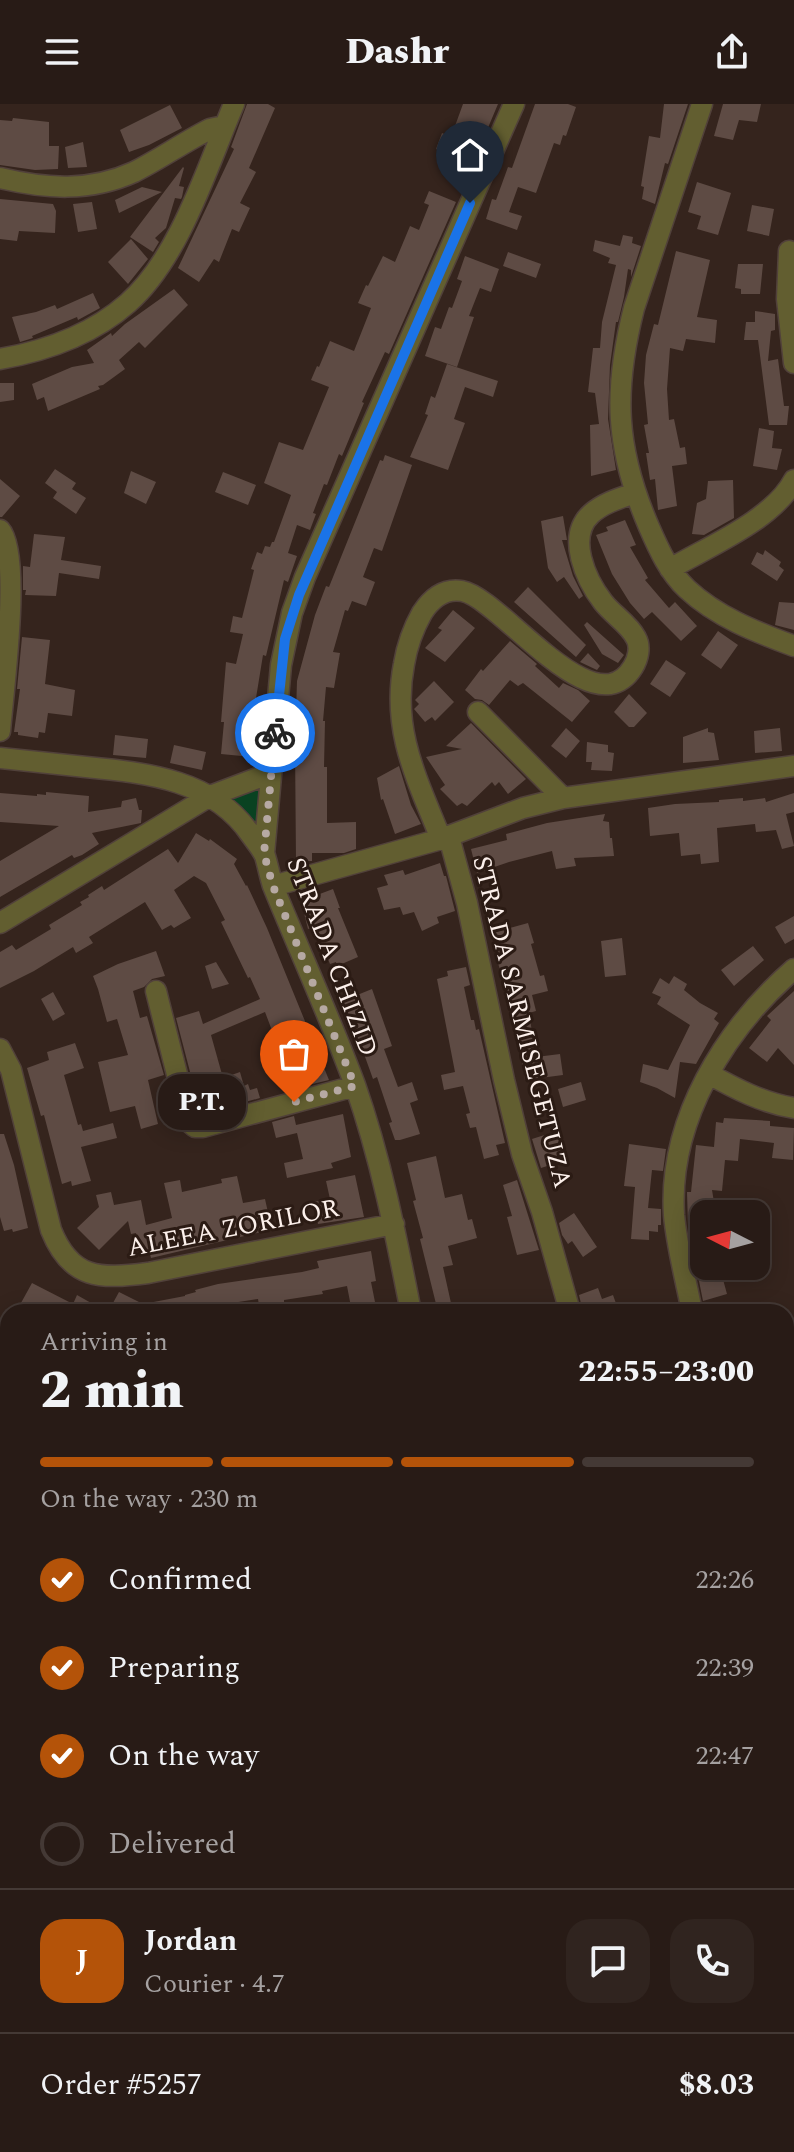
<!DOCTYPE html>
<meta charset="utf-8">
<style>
body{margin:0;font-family:Spectral,serif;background:#30241f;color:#f1f3f6;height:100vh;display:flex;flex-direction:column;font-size:30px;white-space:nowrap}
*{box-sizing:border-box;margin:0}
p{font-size:26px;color:#a5a1a1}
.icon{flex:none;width:44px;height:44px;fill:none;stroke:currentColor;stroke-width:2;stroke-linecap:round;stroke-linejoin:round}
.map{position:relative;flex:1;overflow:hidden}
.side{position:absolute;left:0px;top:1200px;width:794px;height:848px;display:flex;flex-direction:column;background:#281b16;border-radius:24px 24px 0 0;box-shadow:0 4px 20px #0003,0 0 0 2px #443935}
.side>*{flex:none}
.needle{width:52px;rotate:276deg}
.controls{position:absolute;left:690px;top:1096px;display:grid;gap:16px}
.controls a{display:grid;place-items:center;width:80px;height:80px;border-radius:16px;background:#281b16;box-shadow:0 4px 20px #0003,0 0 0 2px #443935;font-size:40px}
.pin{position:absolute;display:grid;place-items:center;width:68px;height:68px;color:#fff;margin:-82px -34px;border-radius:50% 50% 50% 0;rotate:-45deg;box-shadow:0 0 8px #0007}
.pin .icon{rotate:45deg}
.courier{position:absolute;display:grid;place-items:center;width:80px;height:80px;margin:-40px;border:6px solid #1a73e8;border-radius:50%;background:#fff;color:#222;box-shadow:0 2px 10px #0007}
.bubble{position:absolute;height:56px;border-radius:24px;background:#281b16;box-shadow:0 4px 20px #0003,0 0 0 2px #443935;font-size:26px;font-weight:800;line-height:56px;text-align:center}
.headline em{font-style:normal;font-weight:800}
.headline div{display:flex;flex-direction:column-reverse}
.headline{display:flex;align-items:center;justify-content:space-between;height:136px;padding:0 40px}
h1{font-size:52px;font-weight:800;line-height:60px}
.bar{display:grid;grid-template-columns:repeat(4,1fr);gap:12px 8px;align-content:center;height:96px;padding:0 40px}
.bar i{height:10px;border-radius:6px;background:#443935}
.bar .on{background:#b45309}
.bar p{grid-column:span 4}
.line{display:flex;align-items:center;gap:20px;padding:0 40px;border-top:2px solid #443935}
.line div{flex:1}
.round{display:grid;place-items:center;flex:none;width:84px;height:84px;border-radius:24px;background:#30241f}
ol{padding:0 40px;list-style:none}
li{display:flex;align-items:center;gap:24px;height:88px}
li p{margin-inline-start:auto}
li .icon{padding:8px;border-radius:50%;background:#b45309;color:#fff;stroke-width:4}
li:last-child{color:#a5a1a1}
li i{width:44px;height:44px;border:4px solid #443935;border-radius:50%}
header{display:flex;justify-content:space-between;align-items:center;height:104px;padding:0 40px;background:#281b16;font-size:36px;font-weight:800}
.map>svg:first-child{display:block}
.green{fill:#094221}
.building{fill:#5e4b44}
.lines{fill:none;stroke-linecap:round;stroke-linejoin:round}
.minor-casing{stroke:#51413a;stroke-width:23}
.minor{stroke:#625e30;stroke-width:20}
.done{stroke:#b6a9a3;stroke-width:8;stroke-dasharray:0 14.4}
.route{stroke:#1a73e8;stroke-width:10}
.labels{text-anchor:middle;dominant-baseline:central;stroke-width:6;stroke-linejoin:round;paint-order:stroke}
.street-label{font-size:26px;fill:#fcf0eb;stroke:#2b1b14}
</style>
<header><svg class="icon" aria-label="menu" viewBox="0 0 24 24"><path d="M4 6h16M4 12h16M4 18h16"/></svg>Dashr<svg class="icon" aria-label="share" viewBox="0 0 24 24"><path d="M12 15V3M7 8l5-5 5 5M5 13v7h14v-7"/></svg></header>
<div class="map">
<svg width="794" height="2048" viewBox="0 0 794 2048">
<rect width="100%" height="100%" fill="#35241d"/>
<!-- green -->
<path class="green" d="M257 683 262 685 259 726 254 724 232 695V692Z"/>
<!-- building -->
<path class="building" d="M247 0H268L275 4 249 64 256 68 240 99 250 104 239 128 232 125 219 158 214 155 199 178 178 164 234 45 231 43Z
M463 0H498L474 57 472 56 467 70 442 60 446 49 436 45 442 29 451 33Z
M535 0H568L576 3 566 32 563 31 560 41 554 39 536 89 518 83 509 108 522 112 517 126 486 115 492 95 496 96 508 63 512 64Z
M664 0H688L668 60 665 59 655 100 642 95 644 83 641 82 649 32 660 34Z
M723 0H761L757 18 739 16 733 36 714 32Z
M170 1 182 24 149 41 129 48 120 26Z
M13 14 49 18V42H59L58 65 35 66 0 61V16L12 17Z
M83 38 87 63 68 64 65 43Z
M183 63 184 64 179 82 184 83 182 93 181 95 175 94 166 124 155 134 159 138 153 148 130 133Z
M697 78 731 89 718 131 697 125 701 112 688 108Z
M142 83 162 88 119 109 115 96Z
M429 87 456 98 389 250 385 248 362 298 364 299 342 352 339 350 327 381 324 380 313 409 316 410 310 426 297 421 288 449 297 452 288 478 284 476 266 552 263 551 256 594 252 653 221 650 224 618H221L226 558 236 560 243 530 230 528 233 512 242 514 254 466 251 465 257 448 262 450 265 442 270 443 272 438H274L291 391 264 379 279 338 303 346 329 283 311 276 317 262 319 263 330 237 354 247 371 204 358 199 366 181 368 182 383 152 395 158 410 122 419 126 429 101 424 99Z
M0 95 53 100 56 107 55 129 19 127 17 137 0 135Z
M92 98 97 125 78 128 73 100Z
M752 101 774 105 769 132 747 127Z
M623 131 633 133 632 139 641 142 631 173V166L628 165 624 193 618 218H616L610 261 608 315 616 366 591 372 590 321 599 320 595 289 588 288 593 244H600L602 218 616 161 608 159 610 154 593 147 595 136 620 142Z
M131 135 148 155 128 180 108 158Z
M676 147 710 156 697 213 717 216 715 239 686 235 683 247 670 244 667 285 669 316 674 315 680 344 685 343 687 360 672 362 677 402 658 406 655 375 650 376 646 349H649L644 321 648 320 644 279 646 251 654 220 658 221Z
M508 148 541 160 536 174 503 162Z
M465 152 499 165 491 188 480 184 469 212 474 213 457 263 425 252 435 223 441 225 449 203 452 204 462 177 457 175Z
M738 160H763L760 190H741V185L735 184Z
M174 185 188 201 145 244 139 238 119 256 125 265 103 281 98 282 100 285 48 307 44 293 37 296 32 280 72 263 94 259 87 246 111 229 112 232 125 220Z
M93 189 100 204 78 216 77 213 32 232 33 234 20 238 12 213 36 208 55 201 57 205Z
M755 207 775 210V226L771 227 768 257 778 255 784 302H789L787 321H769L758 236H744L746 218H755Z
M447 260 498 277 493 293 465 283 454 315 465 319 448 366 410 353 428 311 425 310 431 292 435 294Z
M0 279H14V296L0 298Z
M759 324 774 327 772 344 782 345 777 366 753 362Z
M385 351 412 361 382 447 374 444 363 473 375 478 366 502 352 497 348 507 345 506 333 548 340 549 334 584 326 583 323 617H325L324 663H327V719L356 718V745L344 749H312V757H296L295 641 297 577 315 511 326 482 329 483 380 356 383 357Z
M55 365 76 379 72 385 86 394 76 410 53 394 57 388 45 379Z
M131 367 156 378 146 400 124 389Z
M223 368 256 381 248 401 215 388Z
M0 375 20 392 2 413H0Z
M733 376 734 414 704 431 692 430 697 399 706 395 708 377Z
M563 412 567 436H562L573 472 583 492 579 495 564 473 557 478 548 464 541 417Z
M625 416 636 441 630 443 648 474 645 476 669 504 675 498 697 522 681 537 652 508 644 515 630 499 612 470 596 431 608 427 606 423Z
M34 430 65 433 61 456 101 462 99 475 59 469 56 492 25 491 26 486H23V462L30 463Z
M765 446 781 458 779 462 784 466 777 477 751 460 757 448 763 451Z
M528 483 586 541 576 553 514 498Z
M779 498 794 499V526L775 521Z
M453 506 475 524 445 558 425 544 442 526 438 524Z
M587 518 624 551 618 559 602 550 584 521Z
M718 527 738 541 721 565 701 551Z
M22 533 50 536 45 580 75 586 72 612 48 609 45 629 39 628 38 634 18 631V628H14L20 585H17Z
M510 537 537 560 535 562 559 584 563 579 578 586 590 597 572 618 523 579 518 582 510 576 489 601 482 596 475 595 465 586 481 565 483 567Z
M588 549 600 562 597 566 580 558Z
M666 556 686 569 670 593 650 580Z
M434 577 454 598 435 617 432 613 425 618 414 605 419 600 415 596Z
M629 590 647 609 634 623H629L614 608Z
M471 619 526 675 508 690 499 678 495 682 492 678 467 702 462 699 457 702 440 685 445 681 426 653 462 645 446 642Z
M566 624 580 637 566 654 551 642Z
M708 624V628L714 629 719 656 683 659V633Z
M780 624 782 647 755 649 754 627Z
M115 631 148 635 146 654 113 651Z
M587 638 608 641V648L614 649 612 667 591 666 592 658H586Z
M174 641 206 648 202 666 170 659Z
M399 662 411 701 421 720 395 730 383 695 381 696 377 674Z
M46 688 89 692 88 708 121 703 122 697 136 694 139 706H142L141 719 92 729 99 740 82 751 74 754 72 751 0 793V757L59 722 0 718V689L37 692V690L46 691Z
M794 689V708L786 710 794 742 782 745 776 726 756 728 755 720 717 724 719 758 701 760 700 750 681 752 679 729 650 732 648 704 675 700 719 698V696L743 694V697L765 694 766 698Z
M605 710 603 717 609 718 610 734H612L614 752 574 754 576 762 556 765 552 747 509 758 477 769 471 745 507 736 506 730 547 719Z
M196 729 209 737 210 735 237 755 234 760 246 782 247 781 267 824 329 976 300 983 298 979 286 983 281 968 287 966 265 908 211 931 223 974 240 968 244 982 248 980 250 986 257 984 260 994 201 1010 176 914 199 907 203 920 260 895 250 873 248 874 221 818 225 816 206 779 194 772 174 786 191 814 174 824 171 821 162 826 145 798 89 833 93 839 76 849 73 843 34 867 0 884V848L12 841 16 846 51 825 49 821 82 801 80 798 89 793 88 791 102 782 104 786 168 745 178 759Z
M440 759 444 772H446L455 807 437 813 439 819 422 827 414 808 403 811 400 803 384 806 377 784 388 781 384 771 403 766 405 771Z
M333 785 340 804H338L358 853 337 862 336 858 330 860 315 823 308 825 301 797Z
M794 812V835L785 840 775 823Z
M528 819 534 839 531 840 540 872 544 871 548 887 532 891 536 907 529 909 536 953 560 950 563 971 525 976 515 912 513 913 511 904H508L504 890 507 889 498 859 501 858 492 829Z
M622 834 626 871 605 873 601 837Z
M753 842 764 856 734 882 721 866Z
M156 847 165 872 152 875 144 883 133 887 140 914 147 912 164 971 148 976 158 1020 141 1025 135 1002 110 1008 98 958 128 951 117 915 107 918 98 885 93 872 118 860Z
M216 858 229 880 212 885 205 862Z
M466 863 470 881 464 883 471 916H474L476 926 479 925 505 1039 496 1041 499 1051 484 1055 476 1023 470 1024 466 1010 470 1009 463 982 444 986 441 971 455 968 437 875 448 872 447 867Z
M674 872 687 880 684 886 700 899 718 909 714 915 719 919 696 960 680 958 675 994 657 984 640 978 643 960 668 966 690 921 657 900 661 893 652 889 660 874 669 880Z
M372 885 392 942 384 945 398 983 412 978 418 996 410 999 420 1030 400 1036H395L389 1019 392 1018 377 973 373 975 364 950 361 951 340 898Z
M794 887V961L778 944 767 958 749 944 771 916 767 912Z
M53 888 65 910 53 917 41 895Z
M75 939 84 964 64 971 78 1021 81 1020 83 1027 113 1019 117 1034 81 1043 91 1077 72 1082 71 1077 62 1080 44 1011 41 1012 27 964 49 956 47 948Z
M581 978 586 996 563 1003 558 985Z
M343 1010 351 1053 331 1059 333 1064 287 1074 284 1059 303 1055 297 1029 276 1034 272 1018 294 1012 296 1021Z
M724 1014 770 1017V1022L794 1024 793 1056 772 1054 774 1039 740 1035 738 1057 725 1056 722 1087 712 1086 716 1110H704V1162H712L713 1170 721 1168 727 1190 703 1197 688 1122 687 1088H691L696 1041 714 1043 716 1018 723 1019Z
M557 1027 566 1056 541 1064 532 1035Z
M0 1030H4L14 1061 28 1124 13 1128 12 1125 4 1127 0 1113Z
M629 1040 666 1045 663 1067 652 1066 648 1104 661 1105V1121H658V1128L649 1127V1136L631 1135 635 1083 624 1082Z
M436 1052 445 1094 462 1090 468 1116 472 1115 477 1134 448 1142 453 1161 443 1163 453 1208H438L420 1135 423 1134 413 1097 416 1096 407 1059Z
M355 1071 364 1113 318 1120 313 1098 330 1095 326 1077Z
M237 1072 243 1099 265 1095 271 1122 265 1123 266 1127 151 1154 150 1150 141 1152 136 1129 131 1130 128 1117 99 1146 77 1124 99 1103 96 1091 111 1088 114 1101 141 1096 146 1121 172 1114 164 1079 180 1076 182 1088 222 1079 221 1075Z
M517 1076 539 1146 517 1151 507 1113 512 1112 503 1081Z
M574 1109 597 1143 583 1153 572 1137 568 1140 562 1131 559 1119Z
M371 1147 376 1177 371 1178 377 1208H352L347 1182 322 1187 323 1190 284 1196V1198L259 1201 258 1195 232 1199 234 1208H108L119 1188 143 1200 185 1192V1191L196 1188 195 1186 218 1180 302 1168 319 1164 317 1157Z
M32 1179 73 1200 77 1191 107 1208H16Z
M598 1184 602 1195 613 1191 618 1205 611 1208H583L579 1191Z"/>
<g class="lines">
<!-- minor casing -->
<g class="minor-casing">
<path id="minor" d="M702 0 634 204C613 287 615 344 649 423 659 446 669 468 687 485 717 513 756 528 794 542
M0 74C46 85 90 88 134 68 160 55 184 38 210 25L224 22
M789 147 787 195 794 259
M0 255C45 247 93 230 128 199 180 153 207 63 234 0
M0 426C22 450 3 589 0 627
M670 465C709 442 773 416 794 376
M478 608 563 694
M0 654C29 657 58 660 86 663 148 669 214 676 251 731 256 738 262 745 265 752 268 762 270 773 273 782 300 848 330 914 355 981 381 1055 396 1132 411 1208
M449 733 467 799 504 976 522 1050 542 1108 570 1208
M441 735C417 675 391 626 404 560 407 542 413 525 422 509 431 495 444 484 462 487 501 494 594 627 633 563 638 555 641 543 636 534 629 520 613 511 603 498 586 476 566 433 591 410 603 399 620 394 635 389
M264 750 281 561 292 509 305 473 514 0
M273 782 441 735 523 704 563 694 794 662
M0 819 210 692 271 669
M156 887 189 1018 195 1023H203L355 982
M0 945 11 966 51 1126C71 1176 100 1175 148 1169L394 1120
M709 970C736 985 763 999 794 1004
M692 1208C686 1176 677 1144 674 1111 668 1016 725 925 794 865
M0 1284 8 1288
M786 1637 794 1668
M786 1723 794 1722
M0 1835 6 1747
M563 2040 565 2048
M772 2040 774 2048
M152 2048 153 2040
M308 2048 309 2040"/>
</g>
<!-- minor -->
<use href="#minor" class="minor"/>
</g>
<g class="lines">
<!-- done -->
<path class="done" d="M275 629 264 750 273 782 355 982 294 998"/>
<!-- route -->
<path class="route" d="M275 629 285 535 299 491 470 99"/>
</g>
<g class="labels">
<!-- street labels -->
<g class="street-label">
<text transform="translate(332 853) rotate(69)">STRADA CHIZID</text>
<text transform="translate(522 918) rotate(76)">STRADA SARMISEGETUZA</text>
<text transform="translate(233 1124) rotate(-11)">ALEEA ZORILOR</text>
</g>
</g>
</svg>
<div class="controls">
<a><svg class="needle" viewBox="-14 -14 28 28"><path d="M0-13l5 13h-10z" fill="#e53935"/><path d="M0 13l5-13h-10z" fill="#a5a1a1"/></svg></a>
</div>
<div class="pin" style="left:294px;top:998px;background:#ea580c"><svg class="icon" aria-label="bag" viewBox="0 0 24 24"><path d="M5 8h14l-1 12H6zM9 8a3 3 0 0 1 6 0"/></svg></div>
<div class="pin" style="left:470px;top:99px;background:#1f2937"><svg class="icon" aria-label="home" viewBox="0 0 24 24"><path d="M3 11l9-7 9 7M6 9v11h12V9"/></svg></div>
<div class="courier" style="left:275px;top:629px"><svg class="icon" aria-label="bike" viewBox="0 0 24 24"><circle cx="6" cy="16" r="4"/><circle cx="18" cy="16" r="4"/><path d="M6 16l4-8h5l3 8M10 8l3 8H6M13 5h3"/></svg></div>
<div class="bubble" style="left:158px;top:970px;width:88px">P.T.</div>
<section class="side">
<div class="headline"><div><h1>2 min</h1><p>Arriving in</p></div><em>22:55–23:00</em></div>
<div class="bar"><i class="on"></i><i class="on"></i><i class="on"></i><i></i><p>On the way · 230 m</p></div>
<ol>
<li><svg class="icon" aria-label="check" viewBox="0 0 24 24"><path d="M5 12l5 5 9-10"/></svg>Confirmed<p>22:26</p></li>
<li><svg class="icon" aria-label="check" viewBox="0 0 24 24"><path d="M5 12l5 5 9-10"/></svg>Preparing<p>22:39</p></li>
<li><svg class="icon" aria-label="check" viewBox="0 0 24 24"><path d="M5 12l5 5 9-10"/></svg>On the way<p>22:47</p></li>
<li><i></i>Delivered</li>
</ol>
<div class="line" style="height:144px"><b class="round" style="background:#b45309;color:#fff">J</b><div><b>Jordan</b><p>Courier · 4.7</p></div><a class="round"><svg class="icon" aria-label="chat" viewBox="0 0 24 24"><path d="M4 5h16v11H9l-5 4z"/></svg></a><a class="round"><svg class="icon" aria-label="phone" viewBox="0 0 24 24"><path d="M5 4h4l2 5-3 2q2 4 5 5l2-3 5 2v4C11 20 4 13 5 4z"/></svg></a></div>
<div class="line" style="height:104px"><div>Order #5257</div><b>$8.03</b></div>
</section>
</div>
